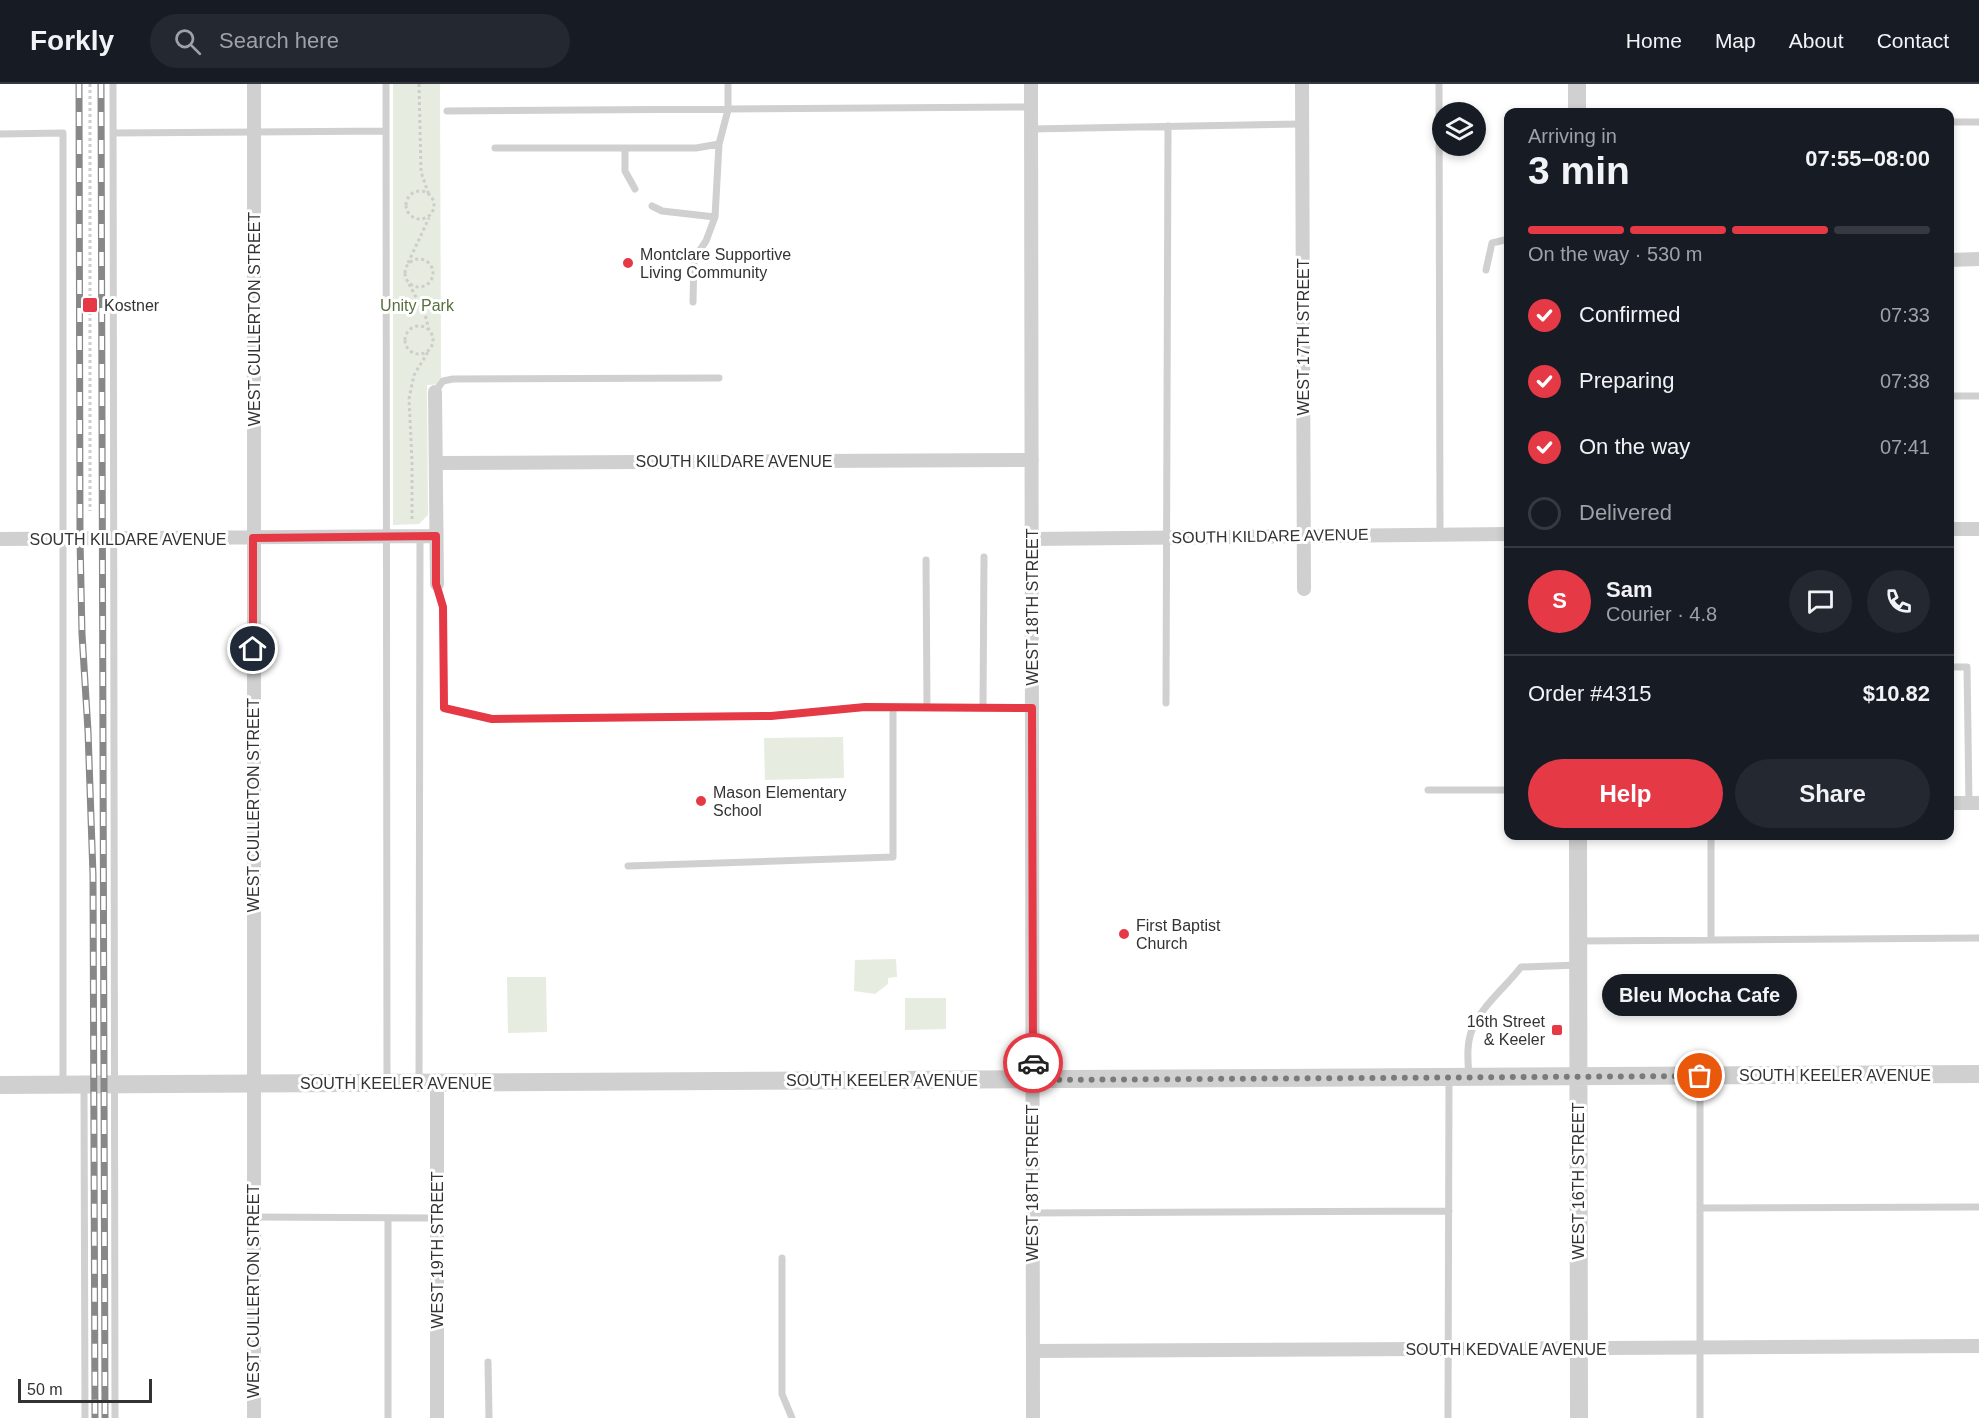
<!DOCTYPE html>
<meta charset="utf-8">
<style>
body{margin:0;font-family:Helvetica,sans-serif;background:#242831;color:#f1f3f6;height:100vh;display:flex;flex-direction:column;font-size:22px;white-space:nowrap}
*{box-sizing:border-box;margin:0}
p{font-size:20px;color:#9ea1a6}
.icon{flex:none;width:33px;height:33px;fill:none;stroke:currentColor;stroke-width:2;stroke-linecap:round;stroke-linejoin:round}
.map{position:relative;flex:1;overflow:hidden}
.side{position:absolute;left:1504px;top:24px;width:450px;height:732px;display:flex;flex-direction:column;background:#171b24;border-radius:12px;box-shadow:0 3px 9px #0003}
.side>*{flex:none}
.fabs{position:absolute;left:1432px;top:18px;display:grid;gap:12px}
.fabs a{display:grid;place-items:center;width:54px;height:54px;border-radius:50%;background:#171b24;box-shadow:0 3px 9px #0003;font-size:30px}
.scale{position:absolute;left:18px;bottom:15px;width:134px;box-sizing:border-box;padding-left:6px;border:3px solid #333;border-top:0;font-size:16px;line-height:21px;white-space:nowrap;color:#333;-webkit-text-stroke:4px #fff;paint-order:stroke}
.pin{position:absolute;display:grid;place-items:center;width:51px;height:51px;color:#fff;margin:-26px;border:3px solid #fff;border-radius:50%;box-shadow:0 2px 6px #0007}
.courier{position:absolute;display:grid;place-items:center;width:60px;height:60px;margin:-30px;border:4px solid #e63946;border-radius:50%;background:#fff;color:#222;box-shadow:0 2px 8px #0007}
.bubble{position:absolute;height:42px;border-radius:21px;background:#171b24;box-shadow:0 3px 9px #0003;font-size:20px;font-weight:700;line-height:42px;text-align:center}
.overview em{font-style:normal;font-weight:700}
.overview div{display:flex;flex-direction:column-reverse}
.overview{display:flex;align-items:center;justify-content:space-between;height:102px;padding:0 24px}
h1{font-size:39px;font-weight:700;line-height:45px}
.bar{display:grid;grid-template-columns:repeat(4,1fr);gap:9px 6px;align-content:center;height:72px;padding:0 24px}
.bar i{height:8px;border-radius:4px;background:#363941}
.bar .selected{background:#e63946}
.bar p{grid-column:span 4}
.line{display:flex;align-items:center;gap:15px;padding:0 24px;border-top:2px solid #363941}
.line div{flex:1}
.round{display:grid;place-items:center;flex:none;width:63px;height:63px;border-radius:32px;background:#242831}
ol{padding:0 24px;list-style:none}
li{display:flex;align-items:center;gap:18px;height:66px}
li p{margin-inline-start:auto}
li .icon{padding:6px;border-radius:50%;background:#e63946;color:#fff;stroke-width:4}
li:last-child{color:#9ea1a6}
li i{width:33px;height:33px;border:3px solid #363941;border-radius:50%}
.cta{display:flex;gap:12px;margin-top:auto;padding:12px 24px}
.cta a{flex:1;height:69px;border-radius:36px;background:#e63946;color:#fff;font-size:24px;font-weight:700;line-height:69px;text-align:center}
.cta a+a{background:#242831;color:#f1f3f6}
header{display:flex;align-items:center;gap:36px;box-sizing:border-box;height:84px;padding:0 30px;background:#171b24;border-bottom:2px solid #363941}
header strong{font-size:28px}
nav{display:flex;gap:33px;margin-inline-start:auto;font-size:21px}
.search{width:420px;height:54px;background:#242831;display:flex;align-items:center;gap:15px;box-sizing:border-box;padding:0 21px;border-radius:33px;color:#9ea1a6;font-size:22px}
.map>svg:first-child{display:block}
.green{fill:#e6ecdf}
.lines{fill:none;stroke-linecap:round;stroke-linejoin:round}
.path{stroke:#cdcdcd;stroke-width:3;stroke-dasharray:3 3;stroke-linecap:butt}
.service{stroke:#d0d0d0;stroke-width:7}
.minor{stroke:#d0d0d0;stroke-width:14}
.tertiary{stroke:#d0d0d0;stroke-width:18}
.rail-casing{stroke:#888;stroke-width:7}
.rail{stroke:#fff;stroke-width:4.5;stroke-dasharray:14;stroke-linecap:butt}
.done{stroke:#7a7a7a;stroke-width:6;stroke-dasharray:0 10.8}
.route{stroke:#e63946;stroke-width:8}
.poi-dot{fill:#e63946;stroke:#fff;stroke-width:2}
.labels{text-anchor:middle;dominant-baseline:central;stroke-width:6;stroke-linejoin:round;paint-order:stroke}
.poi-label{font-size:16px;fill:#333;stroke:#fff;text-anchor:start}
.park-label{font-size:16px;fill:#56703f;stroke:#fff}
.street-label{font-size:16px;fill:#333;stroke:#fff}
</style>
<header>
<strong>Forkly</strong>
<div class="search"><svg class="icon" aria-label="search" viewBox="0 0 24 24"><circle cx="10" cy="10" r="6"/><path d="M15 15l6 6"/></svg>Search here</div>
<nav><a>Home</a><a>Map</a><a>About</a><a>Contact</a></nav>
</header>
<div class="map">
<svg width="1979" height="1334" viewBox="0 0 1979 1334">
<rect width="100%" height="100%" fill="#fff"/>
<!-- green -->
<path class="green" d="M393 0H440L441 300 427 301 428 431 419 440 393 441Z
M843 653 844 694 765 696 764 654Z
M896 875 897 893 888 894V900L875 910 854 907 855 876Z
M507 893H546L547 948 508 949Z
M905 914H946V945L905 946Z"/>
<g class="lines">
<!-- path -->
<path class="path" d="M90 0V427
M419 0 421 88 429 111
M406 121a14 14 0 1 1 28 0a14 14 0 1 1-28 0Z
M405 189a14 14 0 1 1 28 0a14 14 0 1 1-28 0Z
M408 179 429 134
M409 200 425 230 429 246
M405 256a14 14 0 1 1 28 0a14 14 0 1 1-28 0Z
M412 435V377L409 315 414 291 428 268"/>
<!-- service -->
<path class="service" d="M113 0 115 1334
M386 0 387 999
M1439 0 1440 451
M447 27 1031 23
M1950 38H1979
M1031 45 1302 40
M113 49 386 47
M0 50 63 49V1000
M495 64H696L719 60
M625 64V87L635 105
M652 122 662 127 715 133
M1486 186 1492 159 1509 155
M693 218 694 175 706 157 715 133 719 60 728 26V0
M435 308 443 297 453 295 719 294
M1950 312H1979
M926 476 927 623
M437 500 443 523 444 624 492 635 771 632 865 623 1032 624
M1950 583H1967L1969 719
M1166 619 1168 42
M983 624 984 473
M1428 706H1509
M628 782 893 773V623
M1711 855V752
M1580 857 1979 854
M1700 992V1334
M1469 993C1468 978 1466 960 1472 946 1481 922 1506 903 1521 883L1578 881
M419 999 420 452
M84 1003 85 1334
M1700 1124 1979 1123
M1032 1129 1449 1127
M253 1133 437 1134
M388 1134V1334
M782 1174V1310L792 1334
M488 1278 489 1334
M1448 1334 1449 995"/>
<!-- minor -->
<path class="minor" d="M1031 0 1033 1334
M1302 0 1304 505
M1950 176 1979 175
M435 308 437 500
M436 379 1032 376
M1950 445H1979
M0 455 436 452
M1032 455 1509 450
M1950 719H1979
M1033 1267 1979 1262
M254 1334V0
M437 1334V998"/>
<!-- tertiary -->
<path class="tertiary" d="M1577 0V28
M1578 752 1579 1334
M0 1001 1979 990"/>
<!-- rail casing -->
<g class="rail-casing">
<path id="rail" d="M79 0 80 455 82 550 88 647 93 791 95 1334
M101 0 105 1334"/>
</g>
<!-- rail -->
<use href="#rail" class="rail"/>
</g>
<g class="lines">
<!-- done -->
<path class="done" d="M1033 979V996L1700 992"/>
<!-- route -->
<path class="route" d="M253 565V454L436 452V500L443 523 444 624 492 635 771 632 865 623 1032 624 1033 979"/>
</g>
<!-- markers -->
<g class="poi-dot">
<circle cx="628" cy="179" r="6"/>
<rect x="82" y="213" width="16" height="16" rx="3"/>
<circle cx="701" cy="717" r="6"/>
<circle cx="1124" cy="850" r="6"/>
<rect x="1551" y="940" width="12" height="12" rx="3"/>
</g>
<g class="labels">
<!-- poi labels -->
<g class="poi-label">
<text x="640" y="170">Montclare Supportive<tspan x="640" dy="18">Living Community</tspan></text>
<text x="104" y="221">Kostner</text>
<text x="713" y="708">Mason Elementary<tspan x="713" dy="18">School</tspan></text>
<text x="1136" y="841">First Baptist<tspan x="1136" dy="18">Church</tspan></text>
<text x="1545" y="937" text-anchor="end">16th Street<tspan x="1545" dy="18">&amp; Keeler</tspan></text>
</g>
<!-- park labels -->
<g class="park-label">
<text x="417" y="221">Unity Park</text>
</g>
<!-- street labels -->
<g class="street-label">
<text transform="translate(254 235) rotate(-90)">WEST CULLERTON STREET</text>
<text transform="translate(1303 253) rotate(-90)">WEST 17TH STREET</text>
<text x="734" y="377">SOUTH KILDARE AVENUE</text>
<text transform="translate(1270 452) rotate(-1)">SOUTH KILDARE AVENUE</text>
<text x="128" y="455">SOUTH KILDARE AVENUE</text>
<text transform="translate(1032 523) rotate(-90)">WEST 18TH STREET</text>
<text transform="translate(253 721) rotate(-90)">WEST CULLERTON STREET</text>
<text x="1835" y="991">SOUTH KEELER AVENUE</text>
<text x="882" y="996">SOUTH KEELER AVENUE</text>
<text x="396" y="999">SOUTH KEELER AVENUE</text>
<text transform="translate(1578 1097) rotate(-90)">WEST 16TH STREET</text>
<text transform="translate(1032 1099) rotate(-90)">WEST 18TH STREET</text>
<text transform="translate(437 1166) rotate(-90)">WEST 19TH STREET</text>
<text transform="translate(253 1207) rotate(-90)">WEST CULLERTON STREET</text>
<text x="1506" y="1265">SOUTH KEDVALE AVENUE</text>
</g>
</g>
</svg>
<div class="fabs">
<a><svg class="icon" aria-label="layers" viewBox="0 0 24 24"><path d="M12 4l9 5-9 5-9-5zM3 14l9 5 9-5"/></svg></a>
</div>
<div class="scale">50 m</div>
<div class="pin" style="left:1700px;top:992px;background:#ea580c"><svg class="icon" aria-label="bag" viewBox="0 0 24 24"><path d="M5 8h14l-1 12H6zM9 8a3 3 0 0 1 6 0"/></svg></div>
<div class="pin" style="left:253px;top:565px;background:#1f2937"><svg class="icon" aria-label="home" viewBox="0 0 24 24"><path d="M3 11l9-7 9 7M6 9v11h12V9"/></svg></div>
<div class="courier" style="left:1033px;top:979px"><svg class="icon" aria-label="car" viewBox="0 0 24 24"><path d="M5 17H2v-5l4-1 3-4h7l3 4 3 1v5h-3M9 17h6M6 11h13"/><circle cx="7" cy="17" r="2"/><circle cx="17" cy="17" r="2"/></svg></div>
<div class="bubble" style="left:1602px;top:890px;width:195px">Bleu Mocha Cafe</div>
<section class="side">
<div class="overview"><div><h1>3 min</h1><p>Arriving in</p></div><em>07:55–08:00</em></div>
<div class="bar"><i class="selected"></i><i class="selected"></i><i class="selected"></i><i></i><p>On the way · 530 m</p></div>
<ol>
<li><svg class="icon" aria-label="check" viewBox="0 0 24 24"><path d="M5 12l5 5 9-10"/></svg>Confirmed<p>07:33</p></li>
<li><svg class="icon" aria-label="check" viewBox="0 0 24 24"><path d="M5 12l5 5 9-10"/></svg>Preparing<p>07:38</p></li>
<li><svg class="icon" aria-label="check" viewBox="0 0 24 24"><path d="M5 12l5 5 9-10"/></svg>On the way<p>07:41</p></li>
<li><i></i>Delivered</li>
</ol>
<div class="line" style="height:108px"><b class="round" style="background:#e63946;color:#fff">S</b><div><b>Sam</b><p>Courier · 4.8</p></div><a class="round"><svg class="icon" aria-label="chat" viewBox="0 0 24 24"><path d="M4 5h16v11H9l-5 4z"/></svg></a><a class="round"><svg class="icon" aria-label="phone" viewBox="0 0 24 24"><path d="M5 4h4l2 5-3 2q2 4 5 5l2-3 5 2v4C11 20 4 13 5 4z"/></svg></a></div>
<div class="line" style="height:78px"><div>Order #4315</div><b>$10.82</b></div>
<div class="cta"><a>Help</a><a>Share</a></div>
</section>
</div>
